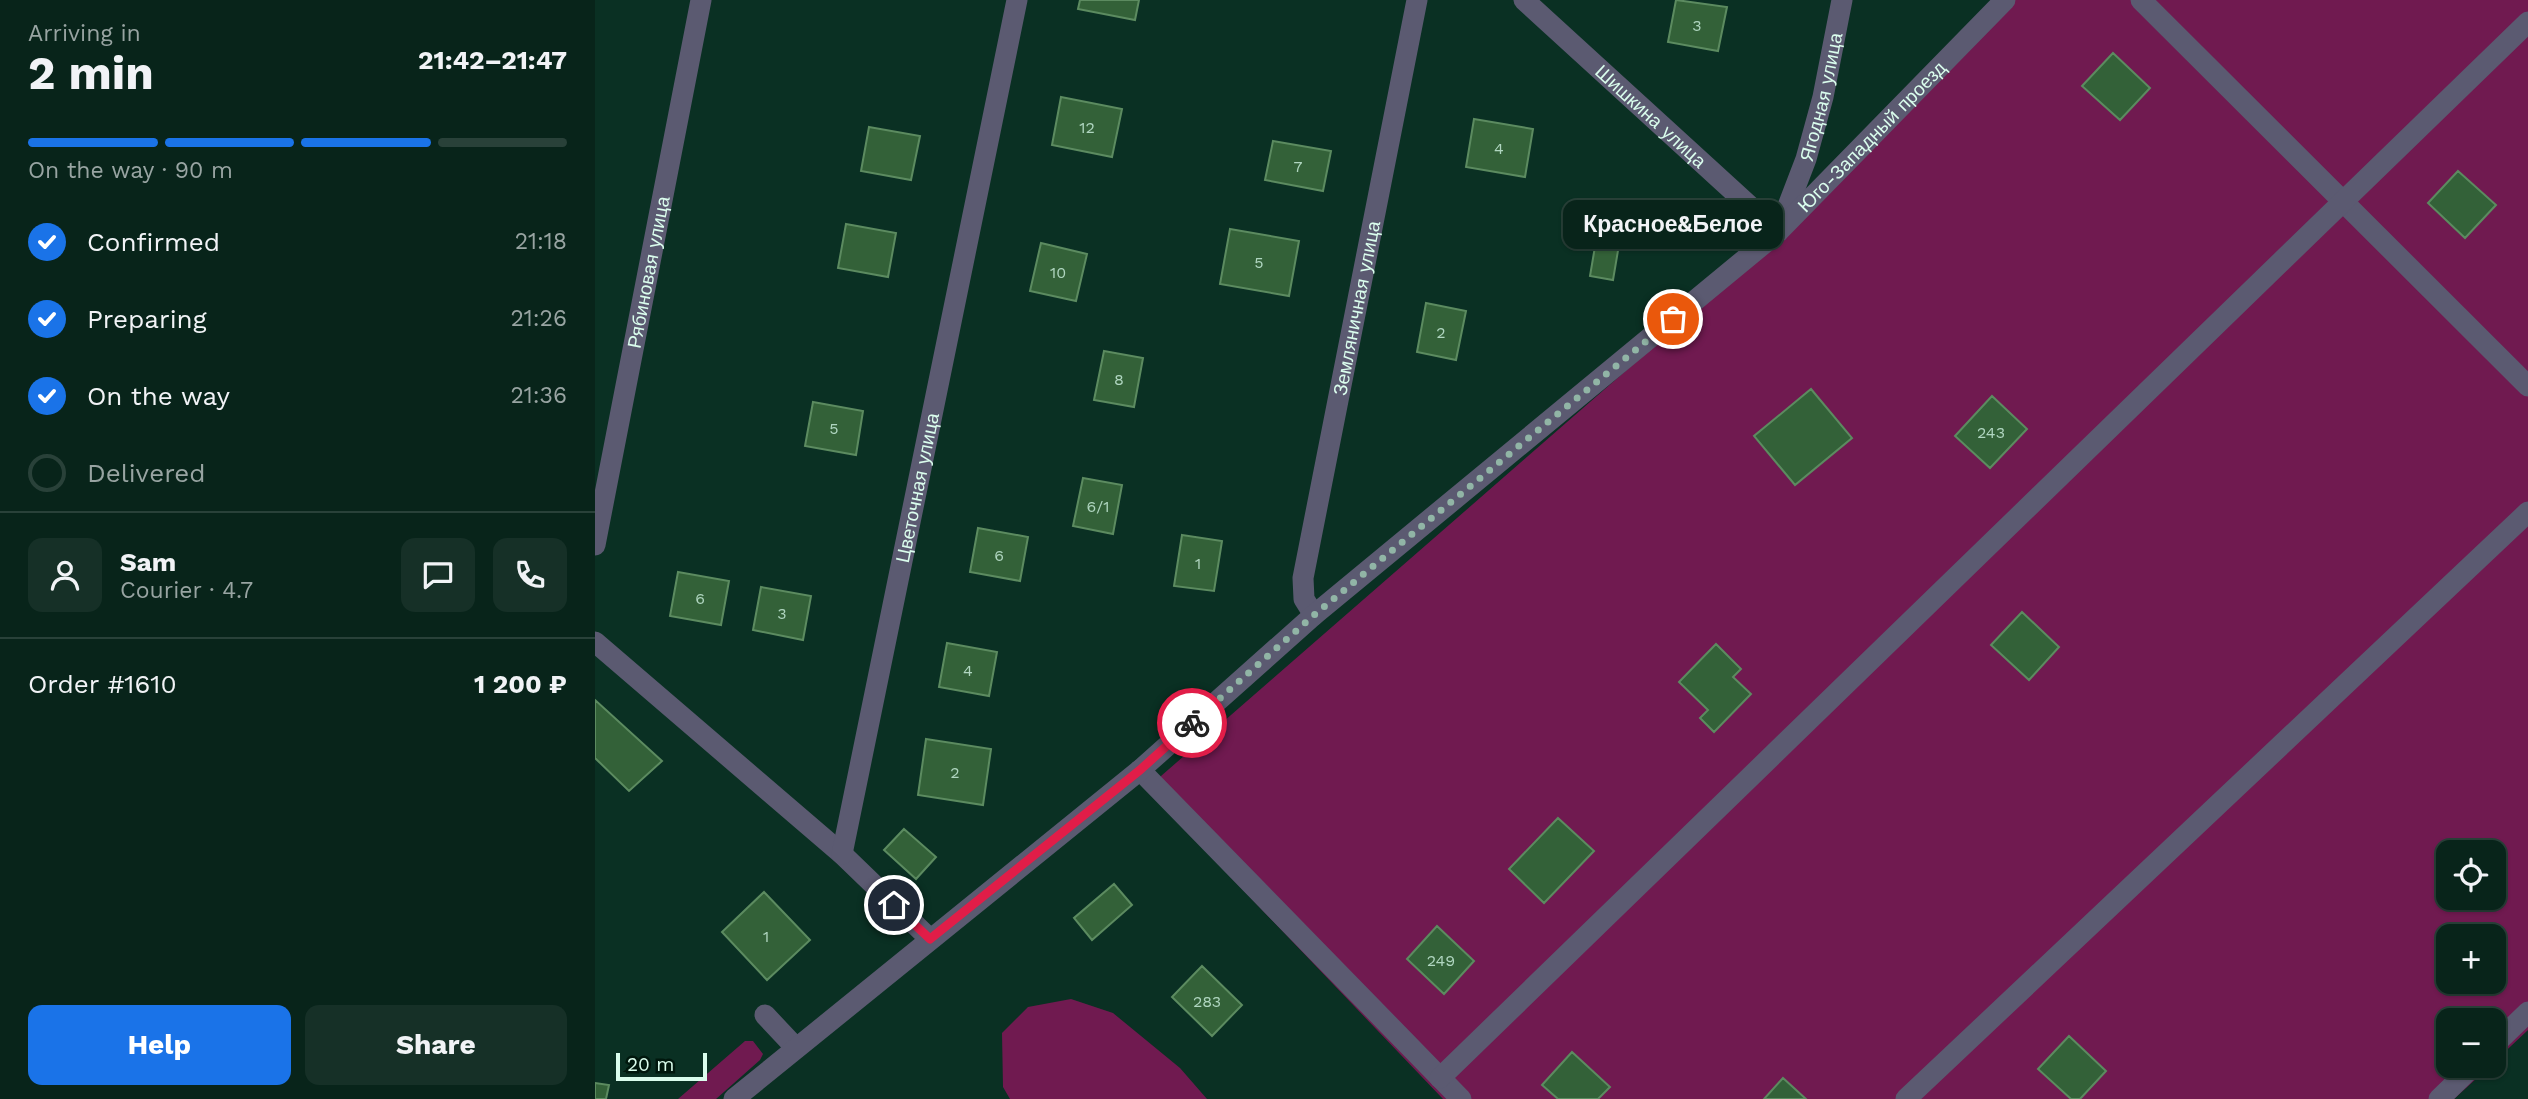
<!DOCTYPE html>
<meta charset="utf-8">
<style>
body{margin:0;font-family:"Work Sans",sans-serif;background:#163027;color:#f1f3f6;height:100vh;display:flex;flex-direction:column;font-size:26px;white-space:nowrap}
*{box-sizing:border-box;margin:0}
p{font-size:23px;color:#98a4a2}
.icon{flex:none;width:38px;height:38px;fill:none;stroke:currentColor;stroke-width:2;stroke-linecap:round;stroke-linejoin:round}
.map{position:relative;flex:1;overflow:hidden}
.panel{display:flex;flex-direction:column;background:#08241a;width:595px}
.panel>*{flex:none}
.controls{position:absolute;left:1841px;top:840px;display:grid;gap:14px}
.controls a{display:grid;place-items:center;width:70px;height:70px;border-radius:14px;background:#08241a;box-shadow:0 2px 5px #0004,0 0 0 2px #294139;font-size:35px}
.scale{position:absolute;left:21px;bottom:18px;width:91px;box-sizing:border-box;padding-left:7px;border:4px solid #dafded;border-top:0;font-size:19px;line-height:24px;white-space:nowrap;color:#dafded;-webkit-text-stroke:5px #00170d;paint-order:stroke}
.pin{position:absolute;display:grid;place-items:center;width:60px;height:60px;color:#fff;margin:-30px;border:4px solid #fff;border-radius:50%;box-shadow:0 2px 7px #0007}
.courier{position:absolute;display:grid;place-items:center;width:70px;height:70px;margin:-35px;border:5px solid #e11d48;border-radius:50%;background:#fff;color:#222;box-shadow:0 2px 9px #0007}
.bubble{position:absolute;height:49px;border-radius:14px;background:#08241a;box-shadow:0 2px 5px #0004,0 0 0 2px #294139;font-size:23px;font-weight:700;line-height:49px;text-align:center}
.overview em{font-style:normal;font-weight:700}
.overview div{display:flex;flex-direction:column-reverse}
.overview{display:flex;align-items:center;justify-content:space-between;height:119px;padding:0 28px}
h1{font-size:46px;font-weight:700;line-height:52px}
.bar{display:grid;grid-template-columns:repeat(4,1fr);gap:10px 7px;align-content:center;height:84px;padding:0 28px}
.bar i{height:9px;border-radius:5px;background:#294139}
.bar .on{background:#1a73e8}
.bar p{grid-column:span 4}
.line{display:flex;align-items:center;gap:18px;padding:0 28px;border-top:2px solid #294139}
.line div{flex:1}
.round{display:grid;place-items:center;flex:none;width:74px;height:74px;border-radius:14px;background:#163027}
ol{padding:0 28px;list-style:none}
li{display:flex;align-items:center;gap:21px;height:77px}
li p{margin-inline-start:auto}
li .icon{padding:7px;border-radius:50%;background:#1a73e8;color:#fff;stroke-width:4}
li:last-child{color:#98a4a2}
li i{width:38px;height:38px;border:4px solid #294139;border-radius:50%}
.primary-button{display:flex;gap:14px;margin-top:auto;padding:14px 28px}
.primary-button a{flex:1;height:80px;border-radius:14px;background:#1a73e8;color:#fff;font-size:28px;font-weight:700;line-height:80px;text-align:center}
.primary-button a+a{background:#163027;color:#f1f3f6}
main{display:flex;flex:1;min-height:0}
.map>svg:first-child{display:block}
.green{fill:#701a50;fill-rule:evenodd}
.building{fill:#336138;stroke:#5c8b60;stroke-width:2}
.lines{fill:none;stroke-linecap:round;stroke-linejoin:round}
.minor{stroke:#5b5a71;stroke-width:21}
.done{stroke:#91b5a6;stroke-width:7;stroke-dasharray:0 12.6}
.route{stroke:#e11d48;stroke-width:9}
.labels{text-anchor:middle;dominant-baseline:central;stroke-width:5;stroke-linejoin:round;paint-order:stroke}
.number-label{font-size:16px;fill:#b0d6c0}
.street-label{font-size:19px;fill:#dafded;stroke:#00170d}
</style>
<main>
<section class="panel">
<div class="overview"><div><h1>2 min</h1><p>Arriving in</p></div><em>21:42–21:47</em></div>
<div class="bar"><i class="on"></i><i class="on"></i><i class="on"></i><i></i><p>On the way · 90 m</p></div>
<ol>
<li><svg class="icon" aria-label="check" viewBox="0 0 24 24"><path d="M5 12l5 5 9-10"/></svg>Confirmed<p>21:18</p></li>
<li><svg class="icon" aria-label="check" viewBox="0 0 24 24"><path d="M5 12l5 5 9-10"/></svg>Preparing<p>21:26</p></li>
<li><svg class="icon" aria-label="check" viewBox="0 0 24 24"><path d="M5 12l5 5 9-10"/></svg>On the way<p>21:36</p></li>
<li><i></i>Delivered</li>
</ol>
<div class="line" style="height:126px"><a class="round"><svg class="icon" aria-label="person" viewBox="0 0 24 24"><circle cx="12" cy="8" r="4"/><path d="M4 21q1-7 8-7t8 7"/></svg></a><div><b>Sam</b><p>Courier · 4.7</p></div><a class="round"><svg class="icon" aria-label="chat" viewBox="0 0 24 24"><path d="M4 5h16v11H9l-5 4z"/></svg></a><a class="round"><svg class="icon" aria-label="phone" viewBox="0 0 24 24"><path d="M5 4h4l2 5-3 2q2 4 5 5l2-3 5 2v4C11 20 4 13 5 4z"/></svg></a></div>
<div class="line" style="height:91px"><div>Order #1610</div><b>1 200 ₽</b></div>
<div class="primary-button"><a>Help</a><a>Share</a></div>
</section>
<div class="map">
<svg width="1933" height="1099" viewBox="0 0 1933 1099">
<rect width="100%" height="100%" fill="#0a3023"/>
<!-- green -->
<path class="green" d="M1412 0H1933V1030L1899 1062V1020H1853V1066H1895L1859 1099H848L563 801 566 776 1189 233ZM1853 852H1899V898H1853ZM1853 936H1899V982H1853Z
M476 999 518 1013 585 1068 612 1099H415L408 1087 407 1033 433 1007Z
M150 1041H158L168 1054 165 1060 121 1099H83Z"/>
<!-- building -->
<path class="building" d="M485 0H544L540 20 483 9Z
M1081 0 1132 7 1123 51 1073 42Z
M1518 53 1555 88 1525 120 1487 86Z
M466 97 527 109 517 157 457 145Z
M879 119 938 129 930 177 871 167Z
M274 127 325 136 316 180 266 171Z
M678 141 736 151 728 191 670 180Z
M1863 171 1901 205 1870 238 1833 203Z
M1004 223 1027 227 1018 280 995 276Z
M251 224 301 233 293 277 243 268Z
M635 229 704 241 694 296 625 284Z
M446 243 492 254 481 301 435 291Z
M831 303 871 311 861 360 822 352Z
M509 351 548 358 539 407 499 400Z
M1216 389 1257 438 1200 485 1159 436Z
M1397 396 1432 429 1395 468 1360 436Z
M218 402 268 411 261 455 210 446Z
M488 478 527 485 518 534 478 526Z
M383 528 433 537 425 581 375 572Z
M587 535 627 541 619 591 579 586Z
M83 572 134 581 126 625 75 616Z
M166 587 216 596 208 640 158 630Z
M1427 612 1464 647 1434 680 1396 645Z
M352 643 402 652 394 696 344 687Z
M1121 644 1146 669 1138 677 1156 694 1119 732 1105 718 1113 710 1084 682Z
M0 700 67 761 34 791 0 758Z
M331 739 396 749 388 805 323 795Z
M963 818 999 851 949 903 914 869Z
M309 829 341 857 321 879 289 850Z
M519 884 537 905 497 940 479 918Z
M169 892 215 940 172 980 127 932Z
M842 926 879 961 849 994 812 959Z
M607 966 647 1005 617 1036 577 997Z
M1474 1036 1511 1071 1485 1099H1476L1443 1069Z
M977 1052 1015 1087 1003 1099H963L947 1085Z
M1188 1078 1211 1099H1169Z
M0 1083 14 1085 11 1099H0Z"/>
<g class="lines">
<!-- minor -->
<g class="minor">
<path id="s1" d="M929 0 1183 232 1211 159 1228 97 1247 0"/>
<path d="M1546 0 1933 386"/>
<path id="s2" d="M0 545 106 0"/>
<path id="s3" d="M719 615 709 599 708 578 822 0"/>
<path d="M0 642 247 854 335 939"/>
<path d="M545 770 866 1099"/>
<path id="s4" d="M247 854 422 0"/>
<path d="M170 1015 201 1048"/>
<path d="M1899 1045 1933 1012"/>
<path d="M845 1078 1933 22"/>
<path id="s5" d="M139 1099 545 770 719 615 1183 232 1410 0"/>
<path d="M1311 1099 1933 512"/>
<path d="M1844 1099 1878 1066"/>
</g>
</g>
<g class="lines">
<!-- done -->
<path class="done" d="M597 723 719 615 1078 319"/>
<!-- route -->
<path class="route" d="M299 905 335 939 545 770 597 723"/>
</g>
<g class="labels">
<!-- number labels -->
<g class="number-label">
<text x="1102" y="25">3</text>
<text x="492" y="127">12</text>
<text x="904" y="148">4</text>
<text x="703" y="166">7</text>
<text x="664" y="262">5</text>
<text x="463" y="272">10</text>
<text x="846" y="332">2</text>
<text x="524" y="379">8</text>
<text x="239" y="428">5</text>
<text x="1396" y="432">243</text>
<text x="503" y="506">6/1</text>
<text x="404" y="555">6</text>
<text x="603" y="563">1</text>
<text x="105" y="598">6</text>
<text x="187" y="613">3</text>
<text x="373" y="670">4</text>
<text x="360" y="772">2</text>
<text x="171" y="936">1</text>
<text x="846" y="960">249</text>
<text x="612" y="1001">283</text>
</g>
<!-- street labels -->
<g class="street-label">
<text stroke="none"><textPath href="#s1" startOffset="486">Ягодная улица</textPath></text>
<text stroke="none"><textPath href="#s1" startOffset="172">Шишкина улица</textPath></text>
<text stroke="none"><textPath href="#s5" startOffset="1491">Юго-Западный проезд</textPath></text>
<text stroke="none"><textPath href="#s2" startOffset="278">Рябиновая улица</textPath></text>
<text stroke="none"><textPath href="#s3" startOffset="315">Земляничная улица</textPath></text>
<text stroke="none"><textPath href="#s4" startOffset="374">Цветочная улица</textPath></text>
</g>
</g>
</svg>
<div class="controls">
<a><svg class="icon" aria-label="locate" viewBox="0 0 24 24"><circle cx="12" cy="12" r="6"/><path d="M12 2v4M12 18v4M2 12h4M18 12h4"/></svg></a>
<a>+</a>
<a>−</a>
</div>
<div class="scale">20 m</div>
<div class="pin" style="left:1078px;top:319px;background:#ea580c"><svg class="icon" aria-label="bag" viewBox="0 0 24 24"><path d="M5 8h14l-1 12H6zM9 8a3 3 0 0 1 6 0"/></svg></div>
<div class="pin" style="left:299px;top:905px;background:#1f2937"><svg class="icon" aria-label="home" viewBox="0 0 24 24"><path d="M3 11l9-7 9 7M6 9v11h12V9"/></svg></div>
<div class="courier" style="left:597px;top:723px"><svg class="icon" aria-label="bike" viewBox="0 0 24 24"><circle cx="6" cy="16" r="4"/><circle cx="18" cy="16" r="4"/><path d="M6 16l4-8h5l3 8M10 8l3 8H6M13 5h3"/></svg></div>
<div class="bubble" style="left:968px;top:200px;width:220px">Красное&amp;Белое</div>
</div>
</main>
